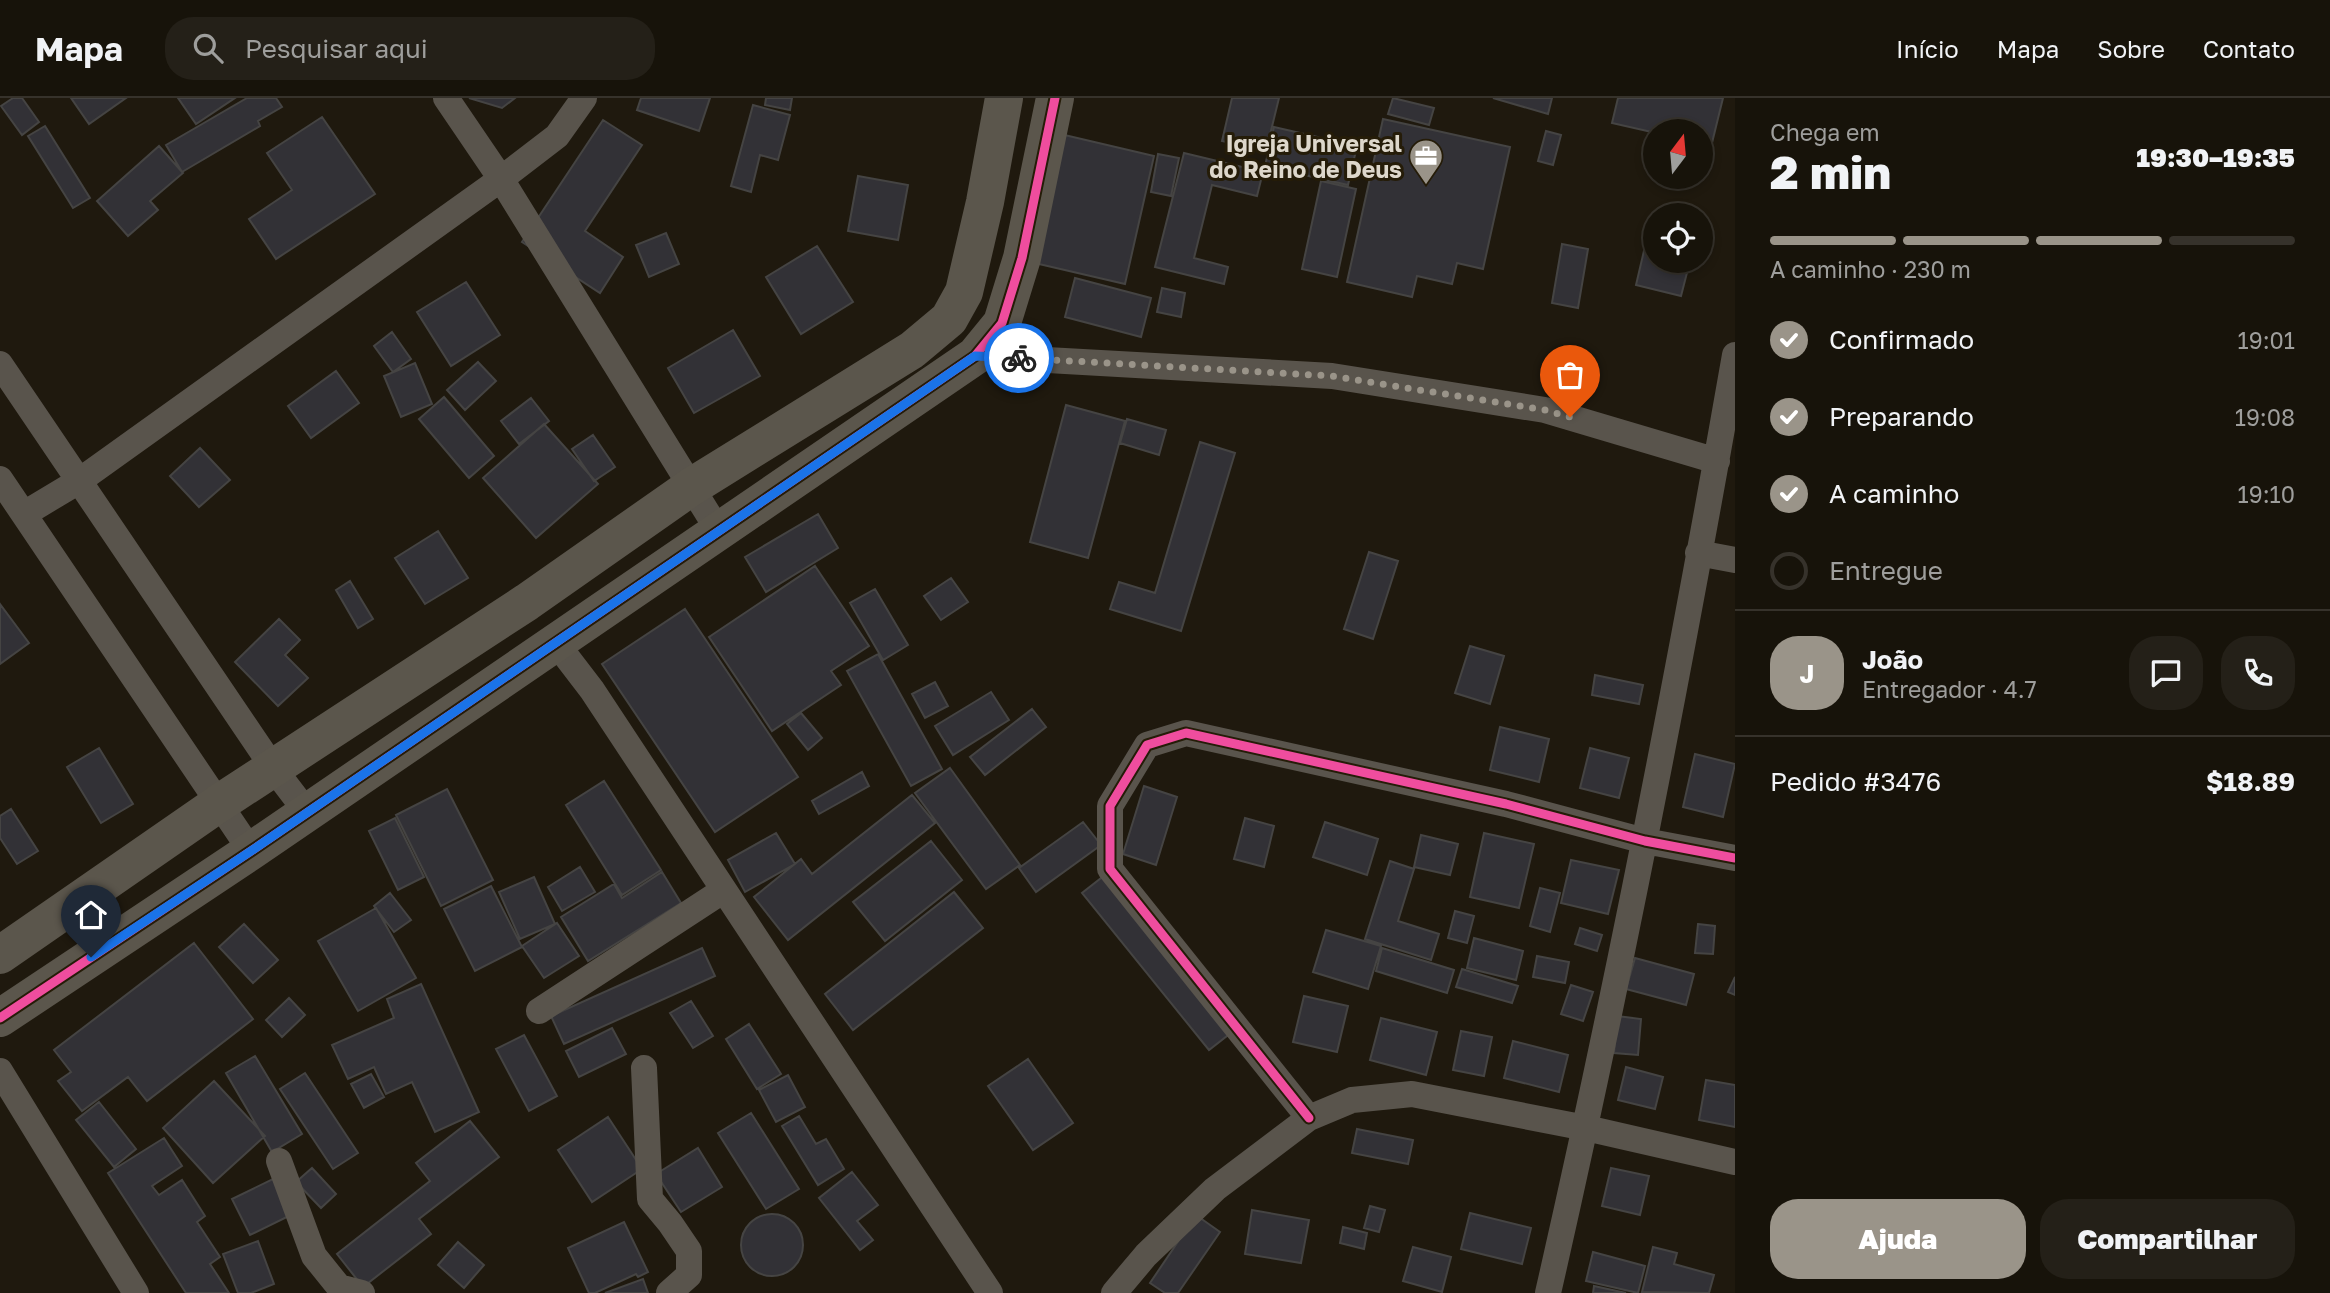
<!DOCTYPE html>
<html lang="pt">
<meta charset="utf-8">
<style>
body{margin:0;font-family:"Golos Text",sans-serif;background:#242018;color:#f1f3f6;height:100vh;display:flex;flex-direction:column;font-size:26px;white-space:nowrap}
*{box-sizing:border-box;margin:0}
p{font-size:23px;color:#9e9e9c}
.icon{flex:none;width:38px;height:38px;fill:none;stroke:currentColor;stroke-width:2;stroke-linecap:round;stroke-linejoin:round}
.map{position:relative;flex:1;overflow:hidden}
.sheet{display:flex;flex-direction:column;background:#17130a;width:595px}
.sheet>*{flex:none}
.needle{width:46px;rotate:16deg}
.fabs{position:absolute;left:1643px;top:21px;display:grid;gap:14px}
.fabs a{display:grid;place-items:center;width:70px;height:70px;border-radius:50%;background:#17130a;box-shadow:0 4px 10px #0003,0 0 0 2px #36322b;font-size:35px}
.pin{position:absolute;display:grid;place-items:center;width:60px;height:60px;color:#fff;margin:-72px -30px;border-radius:50% 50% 50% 0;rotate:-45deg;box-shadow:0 0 7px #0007}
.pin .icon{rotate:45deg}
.courier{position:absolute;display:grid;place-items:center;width:70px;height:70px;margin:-35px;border:5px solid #1a73e8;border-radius:50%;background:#fff;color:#222;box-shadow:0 2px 9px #0007}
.summary em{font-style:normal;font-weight:800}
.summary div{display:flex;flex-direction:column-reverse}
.summary{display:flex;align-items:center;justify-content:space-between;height:119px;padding:0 35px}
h1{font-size:46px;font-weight:800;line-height:52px}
.bar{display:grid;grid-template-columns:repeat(4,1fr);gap:10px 7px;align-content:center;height:84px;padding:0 35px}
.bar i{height:9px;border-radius:5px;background:#36322b}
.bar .selected{background:#9a9489}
.bar p{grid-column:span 4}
.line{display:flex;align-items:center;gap:18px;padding:0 35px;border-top:2px solid #36322b}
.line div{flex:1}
.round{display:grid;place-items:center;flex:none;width:74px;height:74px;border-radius:28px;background:#242018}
ol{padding:0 35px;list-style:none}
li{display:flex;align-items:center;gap:21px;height:77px}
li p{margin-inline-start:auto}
li .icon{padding:7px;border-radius:50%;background:#9a9489;color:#fff;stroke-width:4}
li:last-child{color:#9e9e9c}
li i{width:38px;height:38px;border:4px solid #36322b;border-radius:50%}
.primary-button{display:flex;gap:14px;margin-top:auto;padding:14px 35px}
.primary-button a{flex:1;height:80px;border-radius:28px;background:#9a9489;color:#fff;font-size:28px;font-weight:800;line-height:80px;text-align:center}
.primary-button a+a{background:#242018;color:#f1f3f6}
header{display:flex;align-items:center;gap:42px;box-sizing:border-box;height:98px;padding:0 35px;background:#17130a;border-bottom:2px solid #36322b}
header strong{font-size:33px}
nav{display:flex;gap:38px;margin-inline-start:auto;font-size:24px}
.search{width:490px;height:63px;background:#242018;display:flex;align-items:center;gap:18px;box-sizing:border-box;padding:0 24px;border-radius:28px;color:#9e9e9c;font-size:26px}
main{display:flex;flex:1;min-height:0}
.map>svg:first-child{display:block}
.building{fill:#323136;stroke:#454443;stroke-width:2}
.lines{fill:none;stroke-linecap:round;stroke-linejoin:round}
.street{stroke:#59544c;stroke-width:26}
.secondary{stroke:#5b564c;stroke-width:38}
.cycleway-casing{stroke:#251c08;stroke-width:13}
.cycleway{stroke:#ef4d9e;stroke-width:9}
.done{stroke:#9a9489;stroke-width:7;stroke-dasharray:0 12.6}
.route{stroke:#1a73e8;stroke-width:9}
.labels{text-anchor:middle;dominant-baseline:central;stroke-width:6;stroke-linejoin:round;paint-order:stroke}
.poi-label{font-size:23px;font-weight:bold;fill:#ddd7cb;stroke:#251c08;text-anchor:end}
</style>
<header>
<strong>Mapa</strong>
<div class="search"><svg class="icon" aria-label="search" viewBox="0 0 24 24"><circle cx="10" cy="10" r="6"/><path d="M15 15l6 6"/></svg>Pesquisar aqui</div>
<nav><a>Início</a><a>Mapa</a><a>Sobre</a><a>Contato</a></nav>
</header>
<main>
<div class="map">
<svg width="1735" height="1195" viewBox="0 0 1735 1195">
<rect width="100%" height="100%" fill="#1f190e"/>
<!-- building -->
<path class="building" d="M13 0H22L39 24 22 37 1 8Z
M71 0H126L89 26Z
M178 0H235L196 26Z
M247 0H276L282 9 258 23 260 28 182 74 166 47Z
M469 0H515L502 10Z
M641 0H710L699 33 637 12Z
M766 0H792L790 12 765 7Z
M1232 0H1279L1266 53 1222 43Z
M1393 0 1434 10 1429 27 1388 16Z
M1493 0H1552L1548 16Z
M1618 0H1723L1711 49 1701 47V33H1656V35L1612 25Z
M753 7 790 17 778 62 760 57 751 94 731 88Z
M322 19 375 96 276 161 249 121 292 92 267 55Z
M1383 21 1510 49 1483 171 1457 165 1452 186 1417 178 1412 199 1347 184Z
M603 22 642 47 585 133 623 159 600 195 522 144Z
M45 28 90 100 73 110 28 38Z
M1274 29 1357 48 1348 87 1265 68Z
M1546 33 1561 37 1553 67 1538 63Z
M1056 35 1154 58 1125 186 1026 163Z
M159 48 183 75 150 103 158 112 128 138 97 103Z
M1184 55 1263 74 1257 98 1212 87 1194 160 1228 169 1224 186 1155 169Z
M1158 56 1179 60 1171 98 1151 94Z
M858 78 908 87 898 142 848 133Z
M1321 83 1356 91 1337 179 1302 171Z
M1650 127 1656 129V163H1690L1681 198 1636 187Z
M666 135 679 166 649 179 636 147Z
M1562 146 1588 151 1578 210 1552 205Z
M817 148 853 204 801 236 766 179Z
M1075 180 1151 200 1141 239 1065 219Z
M466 184 500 237 451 268 417 214Z
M1162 190 1185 195 1181 219 1157 214Z
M733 232 760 278 694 315 668 270Z
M392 234 411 261 393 274 374 248Z
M478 264 496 283 465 312 447 292Z
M415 265 432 306 401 319 384 278Z
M336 273 359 305 311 340 288 308Z
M444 299 494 358 469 380 419 321Z
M531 300 549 323 519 346 501 323Z
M1066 307 1125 323 1088 460 1030 444Z
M1127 321 1166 332 1159 357 1120 345Z
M544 326 598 386 536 440 483 380Z
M593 337 615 369 594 383 572 351Z
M1200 344 1235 355 1181 533 1110 511 1119 484 1155 495Z
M200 350 230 382 199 409 170 378Z
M818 416 838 450 766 494 745 459Z
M438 433 468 480 425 506 395 460Z
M1369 454 1398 463 1373 541 1344 531Z
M815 468 869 548 831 573 841 587 772 633 709 539Z
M951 480 968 504 941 522 924 498Z
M350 483 373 521 358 530 336 492Z
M875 491 908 547 883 562 850 505Z
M0 506 29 545 0 566Z
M685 511 798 679 715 734 602 566Z
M279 521 300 542 285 557 308 580 278 608 235 564Z
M1470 548 1504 558 1490 606 1455 595Z
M878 556 942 671 911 688 847 573Z
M1595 577 1643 587 1639 606 1592 597Z
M935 584 948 608 925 620 912 596Z
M991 594 1009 622 953 657 935 628Z
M1032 611 1046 629 985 677 970 659Z
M801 615 822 640 808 652 787 626Z
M1500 629 1549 641 1539 684 1490 672Z
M99 650 133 706 101 725 67 669Z
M1590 650 1629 660 1619 700 1580 690Z
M1695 656 1735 666 1723 719 1683 709Z
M950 670 1020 767 986 791 915 695Z
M862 674 869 688 819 716 812 703Z
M604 683 661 772 622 797 566 707Z
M1144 688 1177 699 1156 767 1123 756Z
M447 691 493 782 441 808 396 717Z
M912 697 935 725 788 842 754 799 801 761 812 776Z
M11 711 38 753 17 766 0 740V718Z
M395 720 424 779 398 792 369 733Z
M1245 720 1274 728 1264 769 1234 761Z
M1083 724 1101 747 1036 794 1019 770Z
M1325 724 1378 741 1367 777 1313 759Z
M776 735 795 766 745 794 728 762Z
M1484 735 1534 746 1519 810 1470 799Z
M1421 737 1458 746 1450 777 1414 769Z
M931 743 962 782 885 843 853 804Z
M1571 762 1619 772 1608 816 1561 805Z
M1390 763 1414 771 1398 823 1439 836 1431 862 1365 841Z
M580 769 595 794 562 813 548 789Z
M662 774 681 805 588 863 561 819 614 786 622 800Z
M1105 777 1232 934 1209 952 1082 795Z
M534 779 555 826 520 841 499 794Z
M491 788 522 849 475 873 444 811Z
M1540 790 1560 795 1550 834 1530 828Z
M954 794 983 830 853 932 825 896Z
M390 795 411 822 394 834 374 808Z
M376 810 416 880 358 913 318 843Z
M1455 813 1474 818 1467 845 1448 840Z
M557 825 579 858 544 880 522 848Z
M244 826 278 862 253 885 219 849Z
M1698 826 1715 828 1713 856 1695 855Z
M1580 830 1602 837 1597 853 1575 846Z
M1326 832 1381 848 1368 891 1313 874Z
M1474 840 1523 853 1516 882 1467 870Z
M194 845 253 921 147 1003 128 979 82 1013 58 983 71 974 54 952Z
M702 850 715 878 564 946 551 918Z
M1382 850 1454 872 1447 895 1376 873Z
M1537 858 1569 864 1565 885 1533 879Z
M1635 860 1694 876 1686 907 1626 891Z
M1462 871 1518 888 1512 905 1456 889Z
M1735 879V897L1728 894Z
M421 886 479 1014 435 1034 412 984 386 996 374 969 348 981 332 947 394 920 387 901Z
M1571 887 1593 894 1583 923 1561 916Z
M1304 898 1348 908 1337 954 1293 944Z
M289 900 305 917 282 939 266 922Z
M691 903 713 938 693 950 670 915Z
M1617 918 1641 921 1638 957 1614 955Z
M1381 920 1437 934 1426 977 1370 962Z
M749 926 781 976 757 991 726 941Z
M612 930 626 956 579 979 566 953Z
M1461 933 1492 939 1484 978 1453 972Z
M524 937 557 998 529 1013 496 951Z
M1513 943 1568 957 1559 994 1504 980Z
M255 958 302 1036 272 1054 226 975Z
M1028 961 1073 1025 1033 1052 988 988Z
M1626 969 1663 979 1655 1011 1618 1002Z
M305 975 358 1055 333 1071 280 991Z
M371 976 384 999 364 1010 351 986Z
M788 977 805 1009 776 1024 759 992Z
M1706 982 1735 987V1029L1699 1022Z
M214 983 265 1038 213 1085 163 1030Z
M99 1004 136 1051 114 1069 76 1022Z
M751 1015 799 1091 766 1111 718 1035Z
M799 1018 816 1046 826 1041 844 1071 818 1087 782 1028Z
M608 1019 642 1071 592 1104 558 1052Z
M470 1023 499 1059 419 1121 431 1136 363 1189 337 1156 430 1083 416 1065Z
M1357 1031 1413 1042 1408 1066 1352 1055Z
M164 1040 182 1068 152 1088 159 1097 182 1082 205 1118 197 1124 220 1159 210 1166 229 1195H186L108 1075Z
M698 1050 722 1089 681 1114 656 1076Z
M312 1070 336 1096 321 1110 296 1084Z
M1611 1070 1649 1078 1640 1117 1602 1108Z
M852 1074 878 1107 857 1123 873 1142 860 1152 819 1100Z
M277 1079 295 1115 250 1137 232 1101Z
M1370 1108 1385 1112 1379 1134 1364 1130Z
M1252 1112 1309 1122 1301 1165 1245 1156Z
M1470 1115 1531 1130 1522 1166 1461 1151Z
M741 1147a31 31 0 1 1 62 0a31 31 0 1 1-62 0Z
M1196 1117 1220 1134 1178 1195H1165L1150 1185Z
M624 1124 648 1174 638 1179 636 1176 595 1195H589L568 1150Z
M1343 1129 1367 1135 1364 1151 1340 1145Z
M258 1143 274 1186 251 1195H238L223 1156Z
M458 1144 484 1167 464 1190 438 1167Z
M1413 1149 1451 1159 1442 1194 1403 1183Z
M1653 1149 1677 1155 1674 1166 1714 1177 1709 1195 1642 1194Z
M1593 1154 1645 1168 1638 1195 1586 1183Z
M643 1181 648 1195H605Z
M1594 1188 1626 1195H1593Z"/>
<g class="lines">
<!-- street -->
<path class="street" d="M446 0 501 81 718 432
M975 258 1332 278 1545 312 1717 363
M0 266 274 671 306 713
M0 381 251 753
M24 416 79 383 501 81 557 38 584 0
M1698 455 1735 462
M556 545 592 592 990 1195
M539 913 724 792
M644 970 650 1101 670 1125 689 1153V1177L669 1195
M0 973 136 1195
M1309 1020 1110 771V708L1147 647 1186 635 1506 706 1645 743 1735 760
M279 1063 314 1158 339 1189 362 1195
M1114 1195 1146 1157 1215 1091 1309 1020 1352 1002 1412 996 1586 1030 1735 1064
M1548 1195C1619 884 1680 571 1735 257"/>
<!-- secondary -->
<path class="secondary" d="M0 857 218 706 527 504 691 389 912 252 949 221 964 194 985 104 1004 0
M0 920 251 753 975 258 1002 225 1022 160 1055 0"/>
<!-- cycleway casing -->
<g class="cycleway-casing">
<path id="cycleway" d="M0 920 251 753 975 258 1002 225 1022 160 1055 0
M1309 1020 1110 771V708L1147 647 1186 635 1506 706 1645 743 1735 760"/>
</g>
<!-- cycleway -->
<use href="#cycleway" class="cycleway"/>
</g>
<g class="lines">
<!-- done -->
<path class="done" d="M1019 260 1332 278 1545 312 1570 319"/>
<!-- route -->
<path class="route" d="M91 859 251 753 975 258 1019 260"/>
</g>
<!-- icons -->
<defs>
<g id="office-pin" transform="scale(1.75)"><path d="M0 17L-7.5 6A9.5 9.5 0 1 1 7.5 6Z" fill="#9a9489" stroke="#251c08"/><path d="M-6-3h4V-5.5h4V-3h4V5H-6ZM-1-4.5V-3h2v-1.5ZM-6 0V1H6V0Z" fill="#fff"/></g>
</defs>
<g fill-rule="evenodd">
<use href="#office-pin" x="1426" y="58"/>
</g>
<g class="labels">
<!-- poi labels -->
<g class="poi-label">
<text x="1402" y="45">Igreja Universal<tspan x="1402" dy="26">do Reino de Deus</tspan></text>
</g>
</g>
</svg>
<div class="fabs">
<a><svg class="needle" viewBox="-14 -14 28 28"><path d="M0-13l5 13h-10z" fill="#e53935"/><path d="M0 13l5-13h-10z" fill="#9e9e9c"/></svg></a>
<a><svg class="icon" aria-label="locate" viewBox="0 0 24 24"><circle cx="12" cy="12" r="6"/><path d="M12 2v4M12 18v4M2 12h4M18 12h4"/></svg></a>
</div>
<div class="pin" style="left:1570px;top:319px;background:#ea580c"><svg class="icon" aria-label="bag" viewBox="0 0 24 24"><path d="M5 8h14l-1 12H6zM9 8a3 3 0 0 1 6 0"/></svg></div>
<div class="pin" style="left:91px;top:859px;background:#1f2937"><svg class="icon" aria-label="home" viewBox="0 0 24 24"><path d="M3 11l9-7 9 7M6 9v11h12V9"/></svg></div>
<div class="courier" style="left:1019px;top:260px"><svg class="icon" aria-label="bike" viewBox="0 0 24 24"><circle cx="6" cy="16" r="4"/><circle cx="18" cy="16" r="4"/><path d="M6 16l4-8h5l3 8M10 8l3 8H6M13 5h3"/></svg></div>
</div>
<section class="sheet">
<div class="summary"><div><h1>2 min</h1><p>Chega em</p></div><em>19:30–19:35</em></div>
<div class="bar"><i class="selected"></i><i class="selected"></i><i class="selected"></i><i></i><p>A caminho · 230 m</p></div>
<ol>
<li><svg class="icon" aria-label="check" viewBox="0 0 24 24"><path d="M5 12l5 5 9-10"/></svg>Confirmado<p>19:01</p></li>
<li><svg class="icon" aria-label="check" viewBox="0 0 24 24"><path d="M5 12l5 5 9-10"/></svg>Preparando<p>19:08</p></li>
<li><svg class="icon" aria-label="check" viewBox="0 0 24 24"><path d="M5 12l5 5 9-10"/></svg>A caminho<p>19:10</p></li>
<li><i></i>Entregue</li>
</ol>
<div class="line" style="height:126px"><b class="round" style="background:#9a9489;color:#fff">J</b><div><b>João</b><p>Entregador · 4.7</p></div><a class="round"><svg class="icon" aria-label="chat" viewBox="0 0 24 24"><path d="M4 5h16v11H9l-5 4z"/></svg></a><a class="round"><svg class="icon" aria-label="phone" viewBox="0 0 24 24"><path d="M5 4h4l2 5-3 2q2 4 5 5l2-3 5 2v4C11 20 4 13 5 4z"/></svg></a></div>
<div class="line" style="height:91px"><div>Pedido #3476</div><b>$18.89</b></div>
<div class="primary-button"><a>Ajuda</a><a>Compartilhar</a></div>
</section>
</main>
